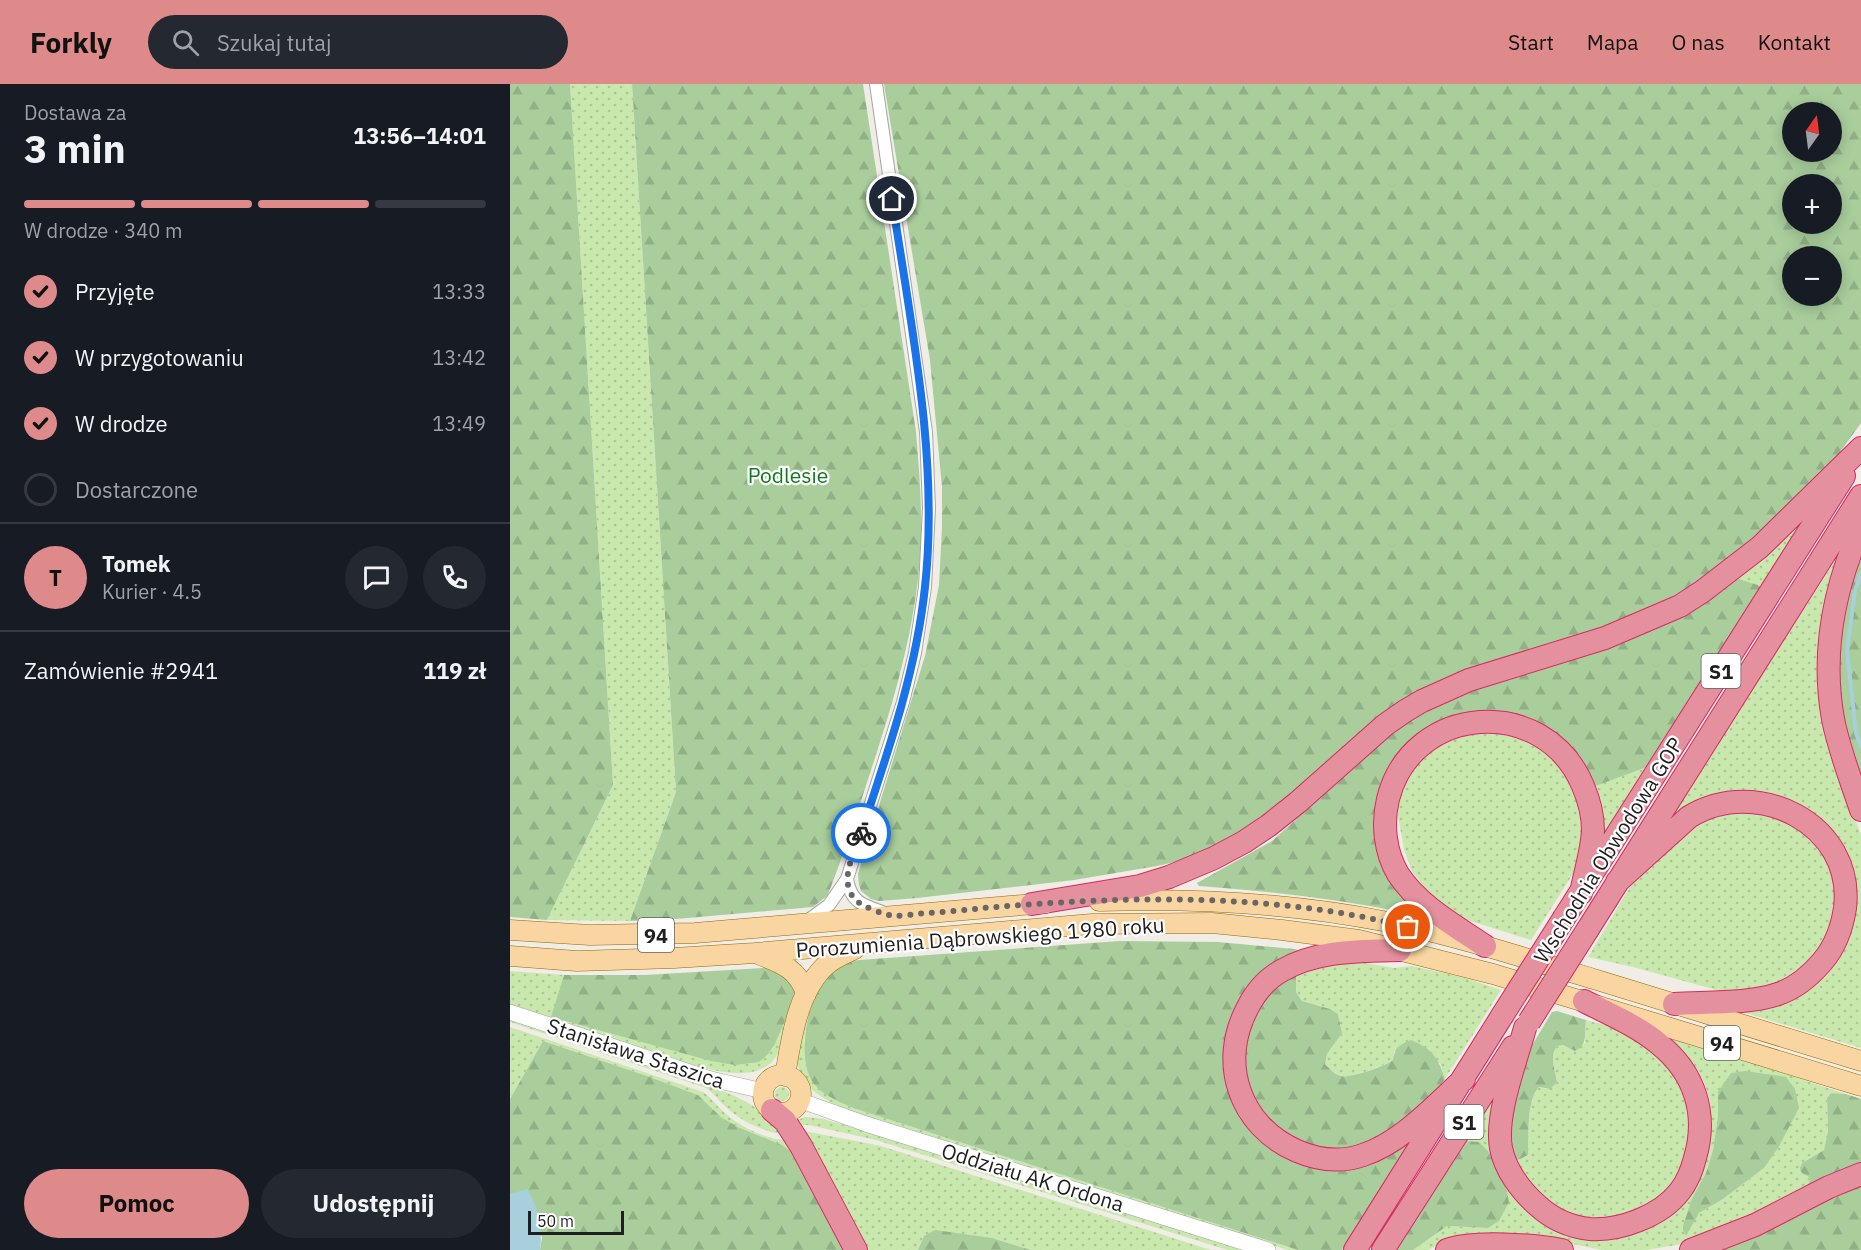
<!DOCTYPE html>
<html lang="pl">
<meta charset="utf-8">
<style>
body{margin:0;font-family:"IBM Plex Sans",sans-serif;background:#242831;color:#f1f3f6;height:100vh;display:flex;flex-direction:column;font-size:22px;white-space:nowrap}
*{box-sizing:border-box;margin:0}
p{font-size:20px;color:#9ea1a6}
.icon{flex:none;width:33px;height:33px;fill:none;stroke:currentColor;stroke-width:2;stroke-linecap:round;stroke-linejoin:round}
.map{position:relative;flex:1;overflow:hidden}
.panel{display:flex;flex-direction:column;background:#171b24;width:510px}
.panel>*{flex:none}
.needle{width:39px;rotate:14deg}
.fabs{position:absolute;left:1272px;top:18px;display:grid;gap:12px}
.fabs a{display:grid;place-items:center;width:60px;height:60px;border-radius:50%;background:#171b24;box-shadow:0 3px 15px #0003;font-size:30px}
.scale{position:absolute;left:18px;bottom:15px;width:96px;box-sizing:border-box;padding-left:6px;border:3px solid #1f1f1f;border-top:0;font-size:16px;line-height:21px;white-space:nowrap;color:#1f1f1f;-webkit-text-stroke:4px #fff;paint-order:stroke}
.pin{position:absolute;display:grid;place-items:center;width:51px;height:51px;color:#fff;margin:-26px;border:3px solid #fff;border-radius:50%;box-shadow:0 2px 6px #0007}
.courier{position:absolute;display:grid;place-items:center;width:60px;height:60px;margin:-30px;border:4px solid #1a73e8;border-radius:50%;background:#fff;color:#222;box-shadow:0 2px 8px #0007}
.overview em{font-style:normal;font-weight:700}
.overview div{display:flex;flex-direction:column-reverse}
.overview{display:flex;align-items:center;justify-content:space-between;height:102px;padding:0 24px}
h1{font-size:39px;font-weight:700;line-height:45px}
.bar{display:grid;grid-template-columns:repeat(4,1fr);gap:9px 6px;align-content:center;height:72px;padding:0 24px}
.bar i{height:8px;border-radius:4px;background:#363941}
.bar .active{background:#df8a8a}
.bar p{grid-column:span 4}
.line{display:flex;align-items:center;gap:15px;padding:0 24px;border-top:2px solid #363941}
.line div{flex:1}
.round{display:grid;place-items:center;flex:none;width:63px;height:63px;border-radius:32px;background:#242831}
ol{padding:0 24px;list-style:none}
li{display:flex;align-items:center;gap:18px;height:66px}
li p{margin-inline-start:auto}
li .icon{padding:6px;border-radius:50%;background:#df8a8a;color:#111;stroke-width:4}
li:last-child{color:#9ea1a6}
li i{width:33px;height:33px;border:3px solid #363941;border-radius:50%}
.primary-button{display:flex;gap:12px;margin-top:auto;padding:12px 24px}
.primary-button a{flex:1;height:69px;border-radius:36px;background:#df8a8a;color:#111;font-size:24px;font-weight:700;line-height:69px;text-align:center}
.primary-button a+a{background:#242831;color:#f1f3f6}
header{display:flex;align-items:center;gap:36px;box-sizing:border-box;height:84px;padding:0 30px;background:#df8a8a;color:#111}
header strong{font-size:28px}
nav{display:flex;gap:33px;margin-inline-start:auto;font-size:21px}
.search{width:420px;height:54px;background:#242831;display:flex;align-items:center;gap:15px;box-sizing:border-box;padding:0 21px;border-radius:33px;color:#9ea1a6;font-size:22px}
main{display:flex;flex:1;min-height:0}
.map>svg:first-child{display:block}
.grass{fill:url(#grass-dots);fill-rule:evenodd}
.forest{fill:url(#forest-firs);fill-rule:evenodd}
.water{fill:#a7cfdc}
.lines{fill:none;stroke-linecap:round;stroke-linejoin:round}
.stream{stroke:#a7cfdc;stroke-width:4}
.minor-casing{stroke:#a6a6a6;stroke-width:14}
.tertiary-casing{stroke:#a6a6a6;stroke-width:16}
.primary-casing{stroke:#966904;stroke-width:21}
.motorway-casing{stroke:#d62a62;stroke-width:24}
.minor{stroke:#fff;stroke-width:12}
.tertiary{stroke:#fff;stroke-width:15}
.primary{stroke:#f9d5a1;stroke-width:20}
.motorway{stroke:#e4909e;stroke-width:22}
.motorway-bridge-casing{stroke:#d62a62;stroke-width:24;stroke-linecap:butt}
.motorway-bridge{stroke:#e4909e;stroke-width:22}
.done{stroke:#686765;stroke-width:6;stroke-dasharray:0 10.8}
.route{stroke:#1a73e8;stroke-width:8}
.labels{text-anchor:middle;dominant-baseline:central;stroke-width:4.5;stroke-linejoin:round;paint-order:stroke}
.shield{fill:#fff;stroke:#626262;stroke-width:1.5}
.shield-label{font-size:20px;font-weight:bold;fill:#1f1f1f}
.park-label{font-size:21px;fill:#0f7b1a;stroke:#fff}
.street-label{font-size:21px;fill:#1f1f1f;stroke:#fff}
</style>
<header>
<strong>Forkly</strong>
<div class="search"><svg class="icon" aria-label="search" viewBox="0 0 24 24"><circle cx="10" cy="10" r="6"/><path d="M15 15l6 6"/></svg>Szukaj tutaj</div>
<nav><a>Start</a><a>Mapa</a><a>O nas</a><a>Kontakt</a></nav>
</header>
<main>
<section class="panel">
<div class="overview"><div><h1>3 min</h1><p>Dostawa za</p></div><em>13:56–14:01</em></div>
<div class="bar"><i class="active"></i><i class="active"></i><i class="active"></i><i></i><p>W drodze · 340 m</p></div>
<ol>
<li><svg class="icon" aria-label="check" viewBox="0 0 24 24"><path d="M5 12l5 5 9-10"/></svg>Przyjęte<p>13:33</p></li>
<li><svg class="icon" aria-label="check" viewBox="0 0 24 24"><path d="M5 12l5 5 9-10"/></svg>W przygotowaniu<p>13:42</p></li>
<li><svg class="icon" aria-label="check" viewBox="0 0 24 24"><path d="M5 12l5 5 9-10"/></svg>W drodze<p>13:49</p></li>
<li><i></i>Dostarczone</li>
</ol>
<div class="line" style="height:108px"><b class="round" style="background:#df8a8a;color:#111">T</b><div><b>Tomek</b><p>Kurier · 4.5</p></div><a class="round"><svg class="icon" aria-label="chat" viewBox="0 0 24 24"><path d="M4 5h16v11H9l-5 4z"/></svg></a><a class="round"><svg class="icon" aria-label="phone" viewBox="0 0 24 24"><path d="M5 4h4l2 5-3 2q2 4 5 5l2-3 5 2v4C11 20 4 13 5 4z"/></svg></a></div>
<div class="line" style="height:78px"><div>Zamówienie #2941</div><b>119 zł</b></div>
<div class="primary-button"><a>Pomoc</a><a>Udostępnij</a></div>
</section>
<div class="map">
<svg width="1351" height="1166" viewBox="0 0 1351 1166">
<defs>
<pattern id="grass-dots" width="8" height="8" patternUnits="userSpaceOnUse" patternTransform="scale(1.5)"><rect width="8" height="8" fill="#c9e8ad"/><path d="M2 2h.1M6 6h.1" fill="none" stroke="#acc794" stroke-width="1.8" stroke-linecap="round"/></pattern>
<pattern id="forest-firs" width="22" height="20" patternUnits="userSpaceOnUse" patternTransform="scale(1.5)"><rect width="22" height="20" fill="#a9ce9c"/><path d="M5 1l3.5 6h-7zM16 11l3.5 6h-7z" fill="#91b086"/></pattern>
</defs>
<rect width="100%" height="100%" fill="#f0ece6"/>
<!-- grass -->
<path class="grass" d="M60 0H122L166 708 120 837 37 836 103 701Z
M1305 418 1254 503 1226 494Z
M1334 460 1333 702 1351 751V964L1226 926 1291 910 1315 893 1326 880 1335 862 1339 778 1331 758 1309 734 1292 723 1238 707 1220 708 1202 713 1149 748 1315 493Z
M952 647 1001 648 1045 672 1067 706 1074 751 1066 785 1021 856 954 835 939 825 915 804 902 787 894 766 887 726 889 707 906 676Z
M1137 683 1093 759 1083 703Z
M1204 727 1267 730 1314 763 1328 811 1319 857 1275 901 1225 911 1123 883 1078 873 1128 790Z
M846 877 884 884 902 882 952 893 991 906 935 995 930 979 884 967 883 976C873 982 842 994 831 992 825 991 820 985 815 980L817 970 832 949 828 930 820 925 792 917 786 908V888L810 880Z
M0 887 54 891 42 932 265 960 284 916C279 933 277 955 268 970 251 999 211 988 185 982L0 921Z
M298 929 294 958 346 1025 788 1166H778L334 1025C320 1018 300 1008 292 994 282 975 292 948 298 929Z
M0 936 213 1007C237 1017 258 1028 273 1050 256 1049 229 1036 217 1024 209 1017 204 1009 196 1004L0 938Z
M1076 936 1107 944 1123 953 1167 990 1182 1026 1179 1075 1154 1115 1096 1138 1064 1134 1026 1109 1004 1078 1018 1071C1019 1052 1016 1017 1029 1003L1037 1005 1047 998C1045 986 1039 972 1047 962L1053 961 1065 967 1075 959Z
M0 943 193 1008C201 1013 206 1021 214 1028 227 1041 256 1056 275 1056L299 1088 272 1061 228 1043 211 1033 188 1011 137 992 33 957 0 1015Z
M1149 948 1336 1010 1321 1009 1317 1014 1318 1047 1314 1066 1292 1079 1291 1088 1299 1093 1300 1096 1296 1104 1235 1135 1177 1159 1137 1166H1092L1048 1157H936L918 1166H903L937 1142 978 1144C982 1116 998 1062 957 1057L987 1007 982 1051 1022 1128 1124 1149 1199 1060 1202 1037 1200 1016 1194 998 1187 986 1174 971ZM1208 1008 1254 1084 1213 1115 1189 1129 1175 1152 1182 1114 1196 1089 1203 1066 1208 1032Z
M265 1010a7 7 0 1 1 14 0a7 7 0 1 1-14 0Z
M295 1033 309 1034 374 1052 737 1166H718L695 1159 366 1056 299 1041H294L286 1044 287 1036Z
M294 1047 371 1062 701 1166H521L482 1154 414 1152 408 1166H354Z"/>
<!-- forest -->
<path class="forest" d="M0 0H60L103 701 37 836 0 833Z
M122 0H353L406 348C409 384 412 420 411 457 408 531 388 604 365 674 351 717 337 760 321 803L317 812 303 823 166 835 120 837 166 708Z
M374 0H1351V339L1317 386 1288 415 1205 488 1153 518 1114 535 1043 560 994 574 717 757 669 777 647 782 564 796 407 814 369 817 361 815 351 807 349 801 348 790 415 572 429 501 432 444V403L420 276ZM1282 28H1322V68H1282ZM1282 100H1322V140H1282ZM1282 172H1322V212H1282Z
M1351 453V701L1335 649 1325 593 1334 504Z
M1226 494 1254 503 1137 683 1083 703 999 630 973 627 957 629 927 638 908 650 880 682 868 715 903 820V827L897 829C828 815 759 807 689 802L687 799 762 757 878 653 916 624Z
M610 857 708 858 784 865 793 868 775 879 717 973 782 1076 906 1051 832 1166H788L346 1025C332 1019 316 1013 306 1002 285 981 297 920 311 897 316 889 329 883 336 877Z
M253 884H265L278 891 285 908 284 916 265 960 258 970 249 978 225 981 201 977 41 933 54 891H135Z
M786 888V908L792 917 820 925 828 930 832 949 817 970 815 980C820 985 825 991 831 992 842 994 873 983 883 976 885 963 889 961 901 956 922 965 928 973 935 995L920 1015 863 1061 813 1066 763 1045 740 1008 733 975V962L745 926 762 905Z
M1047 927 1076 936C1074 948 1079 961 1065 967L1053 961 1047 962C1039 972 1045 986 1047 998L1040 1005 1029 1003C1016 1016 1019 1053 1018 1071L1004 1078 998 1035 1018 968 1042 928Z
M33 957 137 992 188 1011 211 1033 228 1043 272 1061 283 1069 338 1166H30L32 1153 0 1110V1015Z
M1235 987 1276 993 1285 1005 1289 1024 1268 1064 1254 1084 1213 1115 1189 1129 1176 1152 1173 1146V1142L1182 1114 1196 1089 1203 1066 1208 1032V1008L1221 989Z
M1321 1009 1336 1010 1351 1015V1082L1296 1104 1300 1096 1299 1093 1291 1088 1290 1084 1292 1079 1314 1066 1318 1047 1317 1014Z
M957 1057 969 1058 978 1067 996 1102 999 1118 989 1137 978 1144 937 1142 903 1166H885Z
M1351 1096V1166H1205Z
M425 1146 482 1154 521 1166H408L414 1152Z"/>
<!-- water -->
<path class="water" d="M17 1105C28 1121 33 1146 30 1166H0V1110Z"/>
<g class="lines">
<!-- stream -->
<path class="stream" d="M1351 490 1345 507 1337 566 1346 649 1351 663"/>
<!-- minor casing -->
<g class="minor-casing">
<path id="minor" d="M337 795C341 819 353 821 375 829
M297 837 319 821 337 795 393 618 405 569 415 503 419 424 416 348 366 0"/>
</g>
<!-- tertiary casing -->
<g class="tertiary-casing">
<path id="tertiary" d="M0 928 201 995 253 1007
M289 1016 356 1040 758 1166"/>
</g>
<!-- primary casing -->
<g class="primary-casing">
<path id="primary" d="M589 817C686 814 782 819 878 838 948 852 1018 875 1087 896 1175 923 1263 950 1351 977
M0 846 80 851 185 849 536 819
M250 871C272 879 289 886 296 910
M0 872 67 877 164 874 245 869 582 840 702 839 772 846 849 856 983 890 1351 1002
M253 1010a19 19 0 1 1 38 0a19 19 0 1 1-38 0Z
M275 992C281 956 287 911 313 884 321 875 334 870 345 865"/>
</g>
<!-- motorway casing -->
<g class="motorway-casing">
<path id="motorway" d="M1351 443C1324 504 1311 568 1323 635 1329 666 1341 696 1351 726
M1107 798 1179 733C1246 691 1345 740 1335 824 1332 844 1325 863 1312 878 1300 892 1286 904 1268 910 1240 920 1195 918 1164 920
M522 820 630 802 659 793 704 774 734 758 758 742 787 719 875 641 895 627 912 617 959 596 1095 554 1170 522 1193 507 1250 463 1351 364
M1054 834 1334 392
M1078 845 1351 412
M975 862C944 841 909 822 888 790 875 768 872 740 878 715 902 619 1035 610 1073 702 1079 716 1083 731 1083 746 1082 767 1075 788 1071 809
M890 866C850 867 807 866 771 887 757 895 745 909 738 923 708 978 729 1042 787 1067 808 1076 830 1079 853 1071 892 1058 924 1022 954 995
M1015 944C1006 977 985 1031 991 1064 995 1085 1010 1106 1027 1121 1041 1134 1060 1143 1080 1145 1110 1147 1151 1132 1170 1107 1177 1098 1182 1086 1185 1074 1198 1030 1185 989 1149 960 1128 942 1099 930 1074 917
M262 1026 275 1037 291 1062 346 1166
M845 1166 992 932
M873 1166 1003 963
M937 1166C963 1156 1025 1161 1052 1166
M1181 1166 1245 1141 1319 1103 1351 1090"/>
</g>
<!-- minor -->
<use href="#minor" class="minor"/>
<!-- tertiary -->
<use href="#tertiary" class="tertiary"/>
<!-- primary -->
<use href="#primary" class="primary"/>
<!-- motorway -->
<use href="#motorway" class="motorway"/>
<!-- motorway-bridge casing -->
<g class="motorway-bridge-casing">
<path id="motorway-bridge" d="M992 932 1054 834
M1019 938 1078 845"/>
</g>
<!-- motorway-bridge -->
<use href="#motorway-bridge" class="motorway-bridge"/>
</g>
<g class="lines">
<!-- done -->
<path class="done" d="M351 749C344 769 327 800 347 817 353 823 375 831 384 832 394 832 405 830 416 829 435 828 455 826 474 824 615 812 760 808 898 843"/>
<!-- route -->
<path class="route" d="M351 749C378 668 406 588 415 503 429 376 401 241 382 115"/>
</g>
<g class="labels">
<!-- shield labels -->
<g class="shield">
<rect x="1191.5" y="570" width="39" height="34" rx="4.5"/>
<rect x="128" y="834" width="36" height="34" rx="4.5"/>
<rect x="1194" y="942" width="36" height="34" rx="4.5"/>
<rect x="934.5" y="1021" width="39" height="34" rx="4.5"/>
</g>
<g class="shield-label">
<text x="1211" y="587">S1</text>
<text x="146" y="851">94</text>
<text x="1212" y="959">94</text>
<text x="954" y="1038">S1</text>
</g>
<!-- park labels -->
<g class="park-label">
<text x="278" y="391">Podlesie</text>
</g>
<!-- street labels -->
<g class="street-label">
<text transform="translate(1098 766) rotate(-58)">Wschodnia Obwodowa GOP</text>
<text transform="translate(470 853) rotate(-4)">Porozumienia Dąbrowskiego 1980 roku</text>
<text transform="translate(126 969) rotate(18)">Stanisława Staszica</text>
<text transform="translate(523 1093) rotate(17)">Oddziału AK Ordona</text>
</g>
</g>
</svg>
<div class="fabs">
<a><svg class="needle" viewBox="-14 -14 28 28"><path d="M0-13l5 13h-10z" fill="#e53935"/><path d="M0 13l5-13h-10z" fill="#9ea1a6"/></svg></a>
<a>+</a>
<a>−</a>
</div>
<div class="scale">50 m</div>
<div class="pin" style="left:898px;top:843px;background:#ea580c"><svg class="icon" aria-label="bag" viewBox="0 0 24 24"><path d="M5 8h14l-1 12H6zM9 8a3 3 0 0 1 6 0"/></svg></div>
<div class="pin" style="left:382px;top:115px;background:#1f2937"><svg class="icon" aria-label="home" viewBox="0 0 24 24"><path d="M3 11l9-7 9 7M6 9v11h12V9"/></svg></div>
<div class="courier" style="left:351px;top:749px"><svg class="icon" aria-label="bike" viewBox="0 0 24 24"><circle cx="6" cy="16" r="4"/><circle cx="18" cy="16" r="4"/><path d="M6 16l4-8h5l3 8M10 8l3 8H6M13 5h3"/></svg></div>
</div>
</main>
